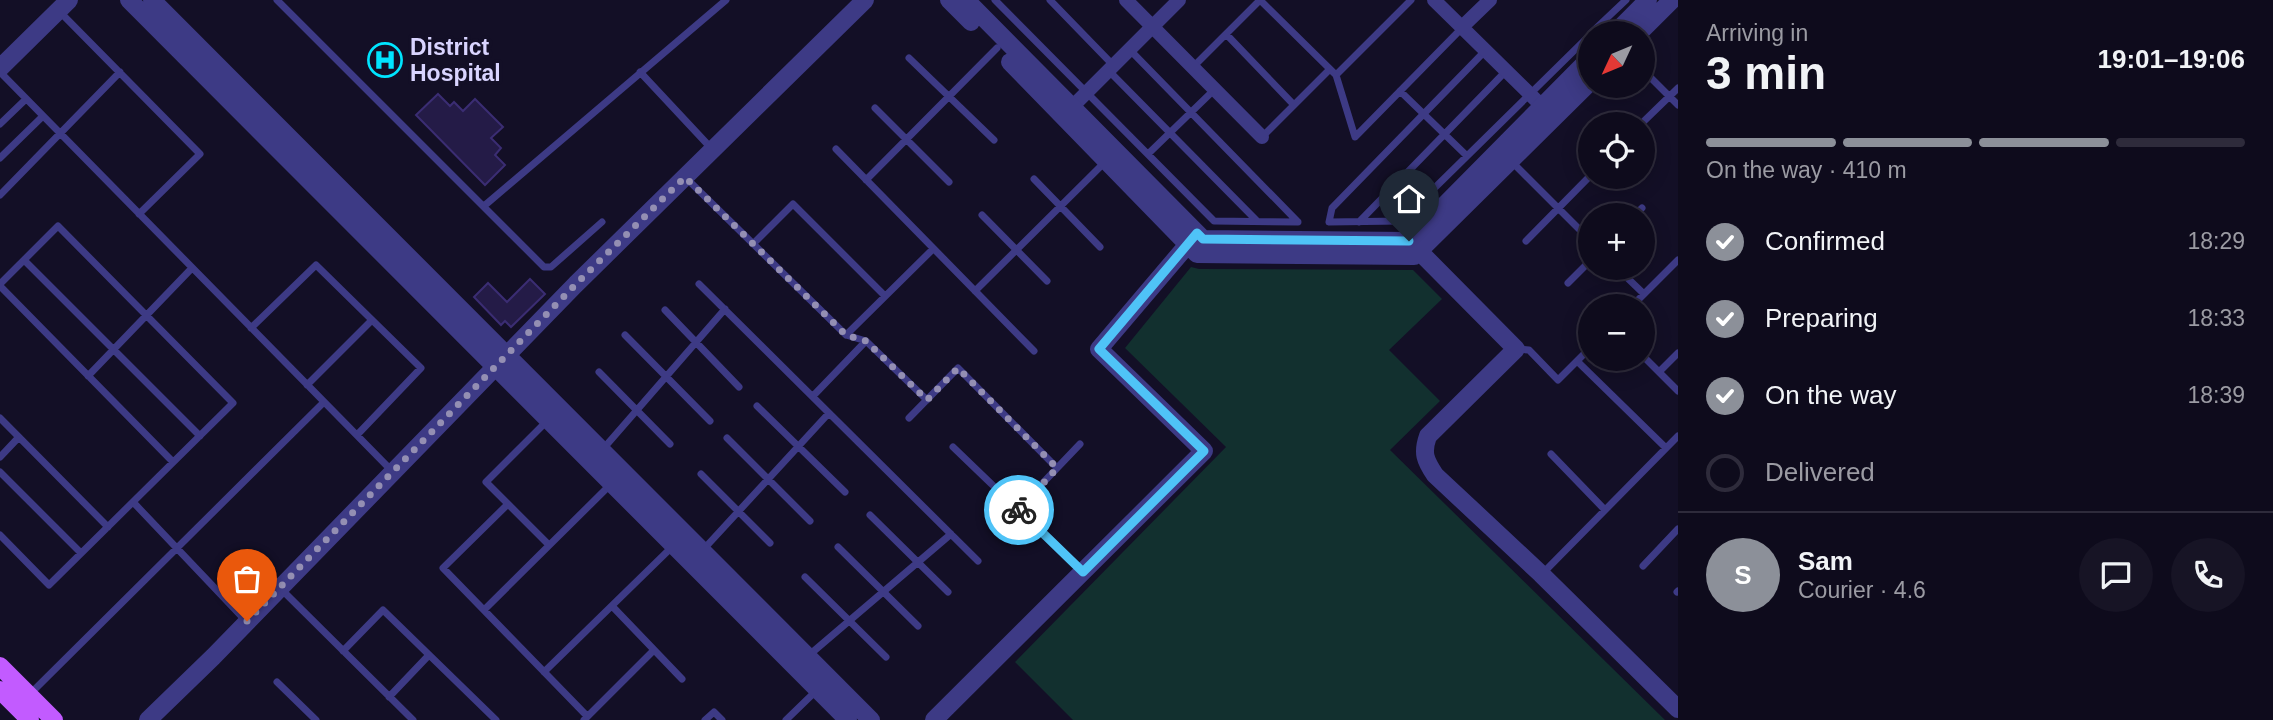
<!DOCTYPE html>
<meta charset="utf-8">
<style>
body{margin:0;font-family:Arial,sans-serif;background:#171425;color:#f1f3f6;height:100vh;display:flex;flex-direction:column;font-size:26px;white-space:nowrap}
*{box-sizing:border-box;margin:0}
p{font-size:23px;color:#9b9ba3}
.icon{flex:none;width:38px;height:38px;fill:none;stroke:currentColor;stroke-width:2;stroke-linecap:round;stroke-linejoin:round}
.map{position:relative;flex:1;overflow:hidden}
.panel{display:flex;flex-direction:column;background:#0e0b1c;width:595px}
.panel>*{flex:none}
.needle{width:46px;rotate:226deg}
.fabs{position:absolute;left:1578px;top:21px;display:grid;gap:14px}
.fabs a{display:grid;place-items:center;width:77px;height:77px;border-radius:50%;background:#0e0b1c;box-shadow:0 4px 18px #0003,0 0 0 2px #2e2b3b;font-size:35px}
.pin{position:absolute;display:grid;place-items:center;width:60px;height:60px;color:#fff;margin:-72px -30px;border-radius:50% 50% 50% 0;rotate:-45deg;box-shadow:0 0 7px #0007}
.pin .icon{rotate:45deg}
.courier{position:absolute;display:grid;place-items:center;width:70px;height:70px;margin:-35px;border:5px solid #4fc3f7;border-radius:50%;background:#fff;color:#222;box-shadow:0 2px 9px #0007}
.headline em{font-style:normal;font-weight:600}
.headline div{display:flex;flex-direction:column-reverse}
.headline{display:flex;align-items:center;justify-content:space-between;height:119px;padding:0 28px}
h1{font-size:46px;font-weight:600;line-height:52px}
.bar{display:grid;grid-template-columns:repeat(4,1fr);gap:10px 7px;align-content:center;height:84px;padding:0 28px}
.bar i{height:9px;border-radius:5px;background:#2e2b3b}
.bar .active{background:#8c9099}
.bar p{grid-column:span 4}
.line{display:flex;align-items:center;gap:18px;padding:0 28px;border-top:2px solid #2e2b3b}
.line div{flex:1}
.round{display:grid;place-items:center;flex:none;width:74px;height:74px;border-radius:37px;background:#171425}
ol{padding:0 28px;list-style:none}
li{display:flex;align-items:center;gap:21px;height:77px}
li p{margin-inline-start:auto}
li .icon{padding:7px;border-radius:50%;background:#8c9099;color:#fff;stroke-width:4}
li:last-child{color:#9b9ba3}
li i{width:38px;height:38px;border:4px solid #2e2b3b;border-radius:50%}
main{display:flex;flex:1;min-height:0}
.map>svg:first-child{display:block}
.green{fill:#12302f}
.building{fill:#241b47;stroke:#3b2d73;stroke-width:2}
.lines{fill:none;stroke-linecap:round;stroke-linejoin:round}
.service{stroke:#3d3a85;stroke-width:7}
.minor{stroke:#3d3a85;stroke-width:14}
.tertiary{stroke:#3d3a85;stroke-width:18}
.primary{stroke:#c25bff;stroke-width:18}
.done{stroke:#948fb3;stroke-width:7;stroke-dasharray:0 12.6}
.route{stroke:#4fc3f7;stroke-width:9}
.labels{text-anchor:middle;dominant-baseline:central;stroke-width:7;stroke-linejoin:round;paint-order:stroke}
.poi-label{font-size:23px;font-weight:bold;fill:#d9d4ff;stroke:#130f26;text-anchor:start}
</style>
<main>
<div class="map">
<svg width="1678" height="720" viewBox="0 0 1678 720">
<rect width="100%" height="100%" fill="#130f26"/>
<!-- green -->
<path class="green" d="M1191 267 1199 269 1413 270 1442 299 1389 350 1440 401 1390 450 1665 720H1073L1015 662 1226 447 1125 348Z"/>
<!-- building -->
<path class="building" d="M438 94 450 106 454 102 463 111 475 99 503 127 491 138 501 148 495 155 505 165 485 185 416 115Z
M530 279 545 294 511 327 505 321 501 325 474 297 488 283 507 302Z"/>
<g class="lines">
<!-- service -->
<path class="service" d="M277 0 544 267H551L602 222
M995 0 1214 221 1298 222
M1050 0 1113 65
M1260 0 1336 75 1355 137 1462 28
M59 11 200 154 139 214
M1591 33 1626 0
M1226 34 1294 105
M1130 50 1297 221
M1485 51 1332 208 1329 222 1401 221 1591 34
M909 58 994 140
M1193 67 1260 0
M1643 70 1678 105
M1109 71 1257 221
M0 72 392 471
M640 72 711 148
M1336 75 1411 0
M1400 91 1467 156
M875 108 949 182
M0 124 26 99
M1641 124 1678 88
M1262 137 1330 69
M836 149 1034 351
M1148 154 1215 89
M0 158 43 116
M1512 162 1591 241
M685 177 846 335 866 341 927 400
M1034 179 1100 247
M866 180 997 48
M0 195 120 72
M484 206 726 0
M982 215 1047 281
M1635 215 1642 208
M1359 222 1506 71
M1526 241 1591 175
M753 244 793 204 885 296
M24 260 200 436
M1617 268 1644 294
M1568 283 1591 260
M0 284 58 226 233 403 49 585 0 535
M699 284 978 561
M0 286 173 462
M975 291 1106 161
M1632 306 1678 260
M665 310 739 387
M251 328 316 265 421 368 357 435
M625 335 710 421
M846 335 933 249
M1516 349 1529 350 1558 380 1591 347
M1643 356 1678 391
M1577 361 1666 448
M599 372 670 444
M1659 372 1678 353
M88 376 192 268
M307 385 372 320
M813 396 866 341
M757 406 845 492
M0 418 108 527
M909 418 958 368 1057 468
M548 420 486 482 549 545
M727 438 810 521
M953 447 1082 571
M603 449 725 309
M1551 454 1605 510
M0 457 19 437
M0 472 81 553
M701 474 770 543
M133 502 246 621
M508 504 443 568 587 716
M1018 509 1080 444
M870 515 948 592
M838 547 918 626
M702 551 829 413
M1643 566 1678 529
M1542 574 1678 436
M805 577 886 657
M282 590 413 720
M1677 592 1678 591
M612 606 682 679
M484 610 610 485
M343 651 383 610 496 720
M808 656 951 534
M544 672 673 546
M277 682 316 720
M29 695 324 402
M389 697 429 655
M584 720 654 650
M705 720 714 712 722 720
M786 720 817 690"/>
<!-- minor -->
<path class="minor" d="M1126 0 1262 137
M1434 0 1542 106
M1462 27 1490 0
M1072 107 1179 0"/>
<!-- tertiary -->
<path class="tertiary" d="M129 0 848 720
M152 0 871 720
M949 0 971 22
M966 0 1203 239 1409 241 1516 349 1428 436C1422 453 1425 460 1435 475L1541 574 1678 709
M1615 33 1648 0
M1639 33 1672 0
M1010 62 1197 254 1414 256 1591 81
M0 68 69 0
M1409 241 1591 57
M148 720 213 657 576 284 865 0
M934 720 1204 451 1099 349 1195 236"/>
<!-- primary -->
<path class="primary" d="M0 666 54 720
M0 690 30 720"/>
</g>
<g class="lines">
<!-- done -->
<path class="done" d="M247 621 576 284 685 177 846 335 866 341 927 400 958 368 1057 468 1019 510"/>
<!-- route -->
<path class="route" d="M1019 510 1083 572 1204 451 1099 349 1197 233 1203 239 1409 241"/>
</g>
<!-- icons -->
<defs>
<g id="hospital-ring" transform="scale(1.75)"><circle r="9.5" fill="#130f26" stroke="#00e5ff" stroke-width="1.5"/><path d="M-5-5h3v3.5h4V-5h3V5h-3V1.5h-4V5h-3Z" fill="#00e5ff"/></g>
</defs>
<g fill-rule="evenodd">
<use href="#hospital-ring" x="385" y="60"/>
</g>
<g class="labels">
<!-- poi labels -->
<g class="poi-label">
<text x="410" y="47">District<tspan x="410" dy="26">Hospital</tspan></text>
</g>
</g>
</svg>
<div class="fabs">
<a><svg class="needle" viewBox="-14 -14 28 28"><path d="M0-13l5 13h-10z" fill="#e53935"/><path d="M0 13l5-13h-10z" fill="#9b9ba3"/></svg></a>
<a><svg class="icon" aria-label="locate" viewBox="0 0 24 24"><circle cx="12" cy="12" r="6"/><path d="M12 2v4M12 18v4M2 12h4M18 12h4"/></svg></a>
<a>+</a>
<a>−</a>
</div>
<div class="pin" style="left:247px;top:621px;background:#ea580c"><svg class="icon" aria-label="bag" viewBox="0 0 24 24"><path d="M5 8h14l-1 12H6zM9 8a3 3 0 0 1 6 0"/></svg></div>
<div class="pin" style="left:1409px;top:241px;background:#1f2937"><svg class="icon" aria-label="home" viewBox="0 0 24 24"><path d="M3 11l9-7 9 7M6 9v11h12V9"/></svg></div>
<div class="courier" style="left:1019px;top:510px"><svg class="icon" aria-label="bike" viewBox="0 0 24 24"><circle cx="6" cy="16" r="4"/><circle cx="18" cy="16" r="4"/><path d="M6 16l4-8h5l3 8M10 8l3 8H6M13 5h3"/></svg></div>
</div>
<section class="panel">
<div class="headline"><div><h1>3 min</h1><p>Arriving in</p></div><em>19:01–19:06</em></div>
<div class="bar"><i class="active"></i><i class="active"></i><i class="active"></i><i></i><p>On the way · 410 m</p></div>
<ol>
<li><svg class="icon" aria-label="check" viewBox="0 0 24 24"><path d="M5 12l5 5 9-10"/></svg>Confirmed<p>18:29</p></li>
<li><svg class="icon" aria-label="check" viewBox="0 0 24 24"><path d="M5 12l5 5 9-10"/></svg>Preparing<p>18:33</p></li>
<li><svg class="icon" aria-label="check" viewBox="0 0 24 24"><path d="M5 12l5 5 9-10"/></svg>On the way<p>18:39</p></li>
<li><i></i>Delivered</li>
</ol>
<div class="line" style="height:126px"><b class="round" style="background:#8c9099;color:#fff">S</b><div><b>Sam</b><p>Courier · 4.6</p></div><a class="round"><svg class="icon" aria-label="chat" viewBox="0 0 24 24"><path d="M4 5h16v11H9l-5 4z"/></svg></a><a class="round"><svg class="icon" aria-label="phone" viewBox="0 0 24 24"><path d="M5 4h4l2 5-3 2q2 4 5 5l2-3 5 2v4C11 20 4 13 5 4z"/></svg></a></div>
</section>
</main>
